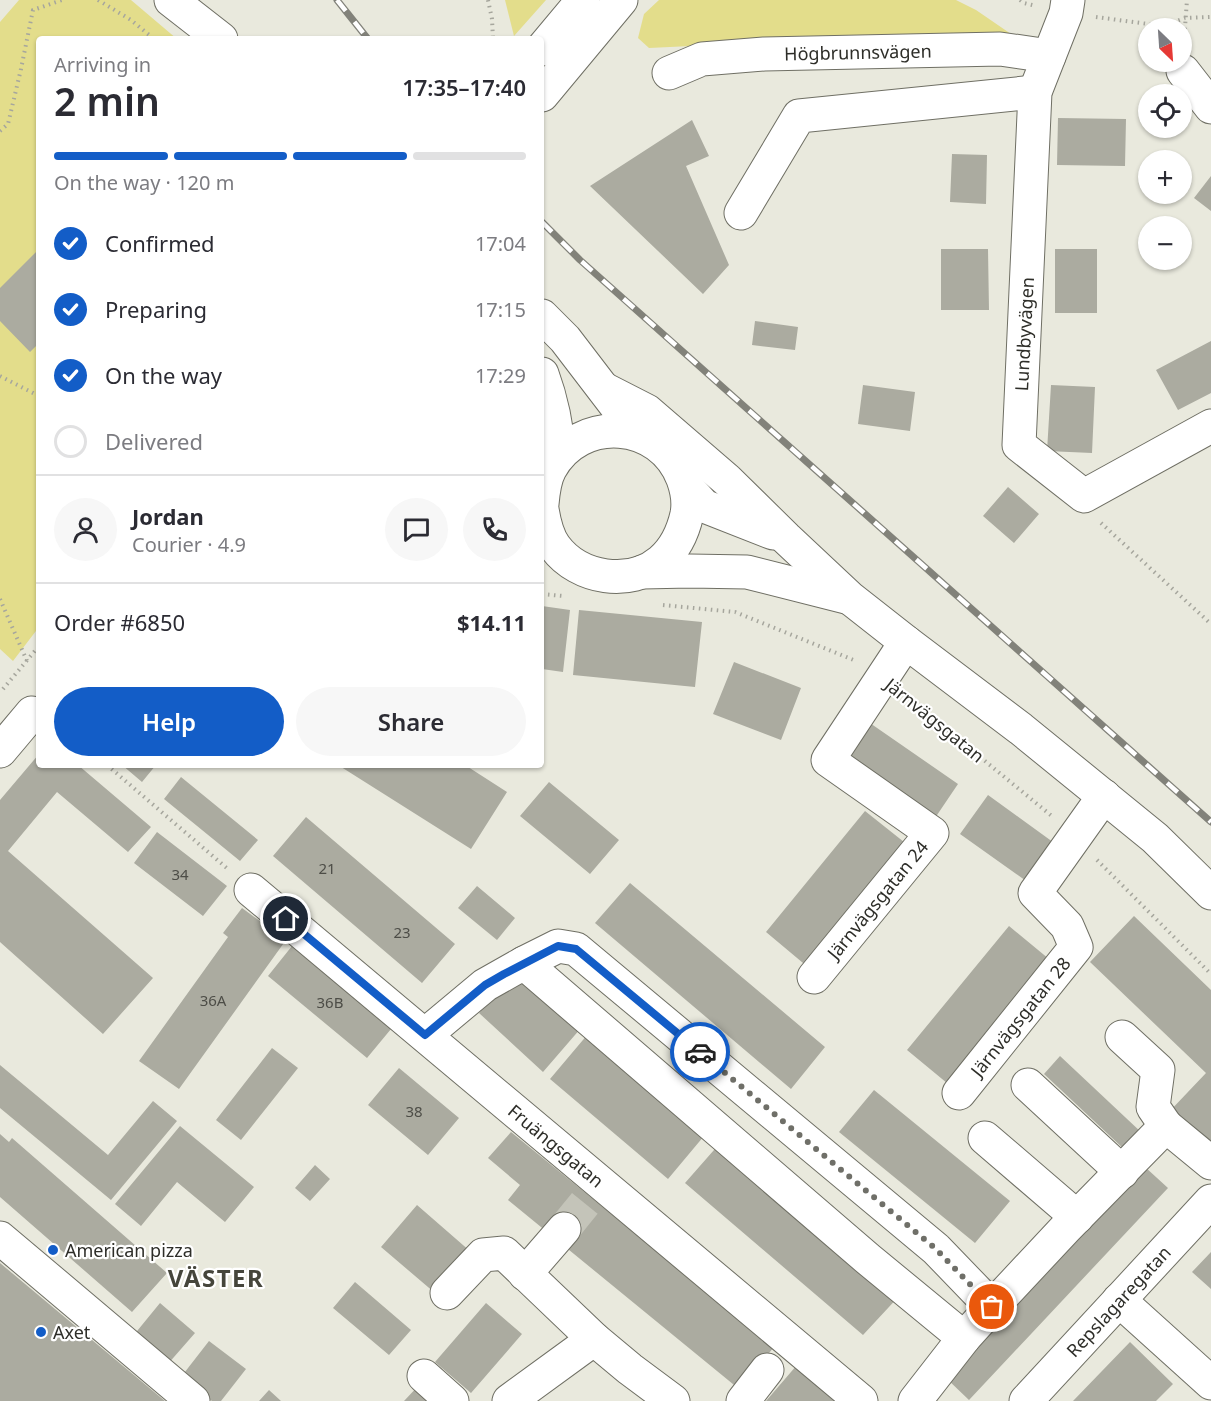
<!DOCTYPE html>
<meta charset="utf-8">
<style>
body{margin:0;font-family:"Noto Sans",sans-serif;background:#f7f7f7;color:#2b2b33;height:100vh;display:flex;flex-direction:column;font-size:22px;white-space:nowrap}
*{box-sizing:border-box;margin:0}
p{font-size:20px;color:#7c7c81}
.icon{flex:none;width:33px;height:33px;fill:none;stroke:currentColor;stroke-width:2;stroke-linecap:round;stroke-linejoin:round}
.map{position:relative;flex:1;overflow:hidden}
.side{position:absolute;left:36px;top:36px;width:508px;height:732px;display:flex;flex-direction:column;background:#fff;border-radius:6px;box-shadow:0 2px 4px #0004}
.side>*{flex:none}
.needle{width:39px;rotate:155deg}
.tools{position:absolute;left:1138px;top:18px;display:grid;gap:12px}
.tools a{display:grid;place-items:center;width:54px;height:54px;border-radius:50%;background:#fff;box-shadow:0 2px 4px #0004;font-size:30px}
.pin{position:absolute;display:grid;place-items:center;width:51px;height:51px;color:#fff;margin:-26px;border:3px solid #fff;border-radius:50%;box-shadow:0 2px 6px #0007}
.courier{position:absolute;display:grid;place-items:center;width:60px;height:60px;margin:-30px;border:4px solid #135dc7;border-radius:50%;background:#fff;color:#222;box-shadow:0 2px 8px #0007}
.summary em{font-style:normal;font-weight:600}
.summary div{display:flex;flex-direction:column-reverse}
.summary{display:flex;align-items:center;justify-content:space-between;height:102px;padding:0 18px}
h1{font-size:39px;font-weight:600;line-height:45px}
.bar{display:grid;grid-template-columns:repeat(4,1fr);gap:9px 6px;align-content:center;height:72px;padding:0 18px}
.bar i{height:8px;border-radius:4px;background:#e1e1e2}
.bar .current{background:#135dc7}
.bar p{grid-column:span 4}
.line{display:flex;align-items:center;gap:15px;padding:0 18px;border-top:2px solid #e1e1e2}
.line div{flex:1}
.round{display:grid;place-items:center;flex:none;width:63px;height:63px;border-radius:32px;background:#f7f7f7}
ol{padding:0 18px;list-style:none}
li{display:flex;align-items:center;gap:18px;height:66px}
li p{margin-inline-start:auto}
li .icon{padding:6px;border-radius:50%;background:#135dc7;color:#fff;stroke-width:4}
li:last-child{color:#7c7c81}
li i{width:33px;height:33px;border:3px solid #e1e1e2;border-radius:50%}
.button{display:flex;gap:12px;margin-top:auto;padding:12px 18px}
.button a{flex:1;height:69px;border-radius:36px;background:#135dc7;color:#fff;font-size:24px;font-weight:600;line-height:69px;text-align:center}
.button a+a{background:#f7f7f7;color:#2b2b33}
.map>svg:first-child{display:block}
.green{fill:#e3dd8b}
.building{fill:#ababa0}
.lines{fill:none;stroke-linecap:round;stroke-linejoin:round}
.minor-tunnel{stroke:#c4c4b9;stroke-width:33;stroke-dasharray:33 16;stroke-linecap:butt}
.minor-casing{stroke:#6f6f64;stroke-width:35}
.major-casing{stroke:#6f6f64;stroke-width:35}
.path{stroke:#a6a69d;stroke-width:4;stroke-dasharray:1.5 4.5;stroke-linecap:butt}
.minor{stroke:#fff;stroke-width:33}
.major{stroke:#fff;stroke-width:33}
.rail-casing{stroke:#82827a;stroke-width:7}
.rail{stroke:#fff;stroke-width:4.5;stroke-dasharray:14;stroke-linecap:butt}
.done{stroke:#6f6f68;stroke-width:6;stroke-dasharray:0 10.8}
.route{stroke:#135dc7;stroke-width:8}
.poi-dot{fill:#135dc7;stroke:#fff;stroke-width:2}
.labels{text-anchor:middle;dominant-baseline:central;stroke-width:4.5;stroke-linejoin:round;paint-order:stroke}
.number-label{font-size:15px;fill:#4d4d47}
.street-label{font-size:18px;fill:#2e2e29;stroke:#fff}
.poi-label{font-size:18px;fill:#2e2e29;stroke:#fff;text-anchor:start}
.district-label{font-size:24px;font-weight:bold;letter-spacing:1.5px;fill:#45453b;stroke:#fff}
</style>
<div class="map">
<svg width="1211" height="1401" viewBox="0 0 1211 1401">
<rect width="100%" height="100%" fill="#e9e9dd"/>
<!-- green -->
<path class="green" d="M19 0H131L177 39H39V627L13 661 0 649V22Z
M505 0H546L514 36Z
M659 0H956L976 10 1011 34 881 37 649 48 638 38 644 14Z"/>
<!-- building -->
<path class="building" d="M1058 118 1126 119 1125 166 1057 165Z
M692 120 709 156 686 166 729 265 703 294 590 186Z
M952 154 987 155 986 204 950 202Z
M1211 176V211L1194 198Z
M39 249V343L30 352 0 321V288Z
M941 249H988L989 310H941Z
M1055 249H1097V313H1055Z
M755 321 798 327 795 350 752 345Z
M1211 341V393L1178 410 1156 370Z
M863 385 915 392 910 431 858 424Z
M1051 385 1095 387 1092 453 1047 451Z
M1008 487 1039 514 1014 543 983 516Z
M542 606 570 610 563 672 542 669Z
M579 610 702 622 695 687 573 675Z
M734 662 801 688 781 740 713 714Z
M867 721 958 784 935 818 843 755Z
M39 754V765H78L151 827 128 852 57 792 8 851 153 978 103 1034 0 942V800Z
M122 765H156L142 782Z
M338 765H465L507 792 471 849Z
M181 777 258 840 240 861 164 799Z
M549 782 619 840 590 874 520 816Z
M988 795 1057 845 1029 883 960 834Z
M865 811 909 846 809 968 766 932Z
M306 817 455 944 422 983 273 856Z
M157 832 227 886 203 916 134 863Z
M630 883 825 1047 791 1089 595 923Z
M477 886 515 918 497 940 458 908Z
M242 908 286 940 179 1089 139 1061 228 937 223 933Z
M1134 916 1211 990V1146L1168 1113 1206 1073 1090 962Z
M1009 926 1055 964 953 1088 907 1050Z
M292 946 391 1029 367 1058 268 976Z
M518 972 581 1028 543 1072 479 1013Z
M588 1034 704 1136 668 1179 550 1079Z
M272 1048 298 1068 241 1140 216 1120Z
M1060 1056 1142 1133 1126 1151 1044 1074Z
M0 1065 108 1155 153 1101 177 1121 111 1200 0 1108Z
M399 1068 459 1118 428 1155 368 1105Z
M874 1090 1010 1201 975 1243 839 1132Z
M180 1126 254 1187 225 1222 177 1182 141 1226 115 1204Z
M511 1132 774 1347 739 1389 508 1200 520 1185 488 1158Z
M0 1134 9 1142 12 1138 167 1273 132 1312 0 1197Z
M721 1142 901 1294 863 1335 685 1183Z
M315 1165 330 1179 310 1201 295 1188Z
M1145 1167 1168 1188 969 1400 946 1378Z
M417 1205 471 1252 435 1293 381 1247Z
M1211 1252V1289L1192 1272Z
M0 1263 165 1401H0Z
M355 1282 411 1330 389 1355 333 1308Z
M160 1303 195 1333 167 1365 133 1336Z
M486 1303 522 1334 471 1393 435 1362Z
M209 1341 246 1369 221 1401H212L181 1377Z
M1130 1342 1173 1384 1156 1401H1073Z
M797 1365 839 1401H766Z
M420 1384 438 1401H404Z
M269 1390 281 1401H259Z"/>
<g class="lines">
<!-- minor-tunnel -->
<path class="minor-tunnel" d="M564 1229 590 1197"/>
<!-- minor casing -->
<g class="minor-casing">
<g id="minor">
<path d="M1068 0 1066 13 1035 92 1019 445 1084 496 1211 426"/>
<path d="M1183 71 1211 107"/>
<path id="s1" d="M669 73 702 59 764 54 1000 49 1049 56"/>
<path d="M741 213 799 116 1035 92"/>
<path d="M0 751 32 713"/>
<path id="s2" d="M251 890 861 1401"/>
<path d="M524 963 558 946 576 949 936 1249 992 1307"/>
<path id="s3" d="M814 977 932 833 828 760 906 642"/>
<path d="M425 1035 485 985 524 963 868 1259 964 1338"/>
<path d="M1122 1037 1158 1070 1153 1107 1166 1126"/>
<path d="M1028 1085 1122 1172"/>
<path id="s4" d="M959 1093 1076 947 1067 926 1035 893 1104 796"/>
<path d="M985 1138 1077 1217"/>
<path d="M0 1238 193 1401"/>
<path d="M525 1274 564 1229"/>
<path d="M447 1293 483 1255 504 1253 594 1339 630 1369 673 1401"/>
<path d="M1119 1300 1211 1383"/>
<path d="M424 1376 452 1401"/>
<path d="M509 1401 594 1339"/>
<path d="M743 1401 767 1370"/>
<path d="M915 1401 964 1338 992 1307 1065 1229 1166 1126 1211 1163"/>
</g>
</g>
<!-- major casing -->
<g class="major-casing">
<g id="major">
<path d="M171 0 221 39"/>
<path d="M542 49 583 0"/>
<path d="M542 95 621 0"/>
<path d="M542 316 565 339 617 407"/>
<path d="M542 374C552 401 557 426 559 455"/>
<path d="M604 389 647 411 727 480 786 538 850 598 906 642 1021 729 1155 838 1211 893"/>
<path d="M686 486 704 506 773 533"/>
<path d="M542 504C543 492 544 480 550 469 580 414 661 420 683 479 687 490 689 503 687 514 683 532 675 549 661 561 630 587 579 579 555 547 547 536 544 522 542 509"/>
<path d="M642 572 690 571 747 572 846 597"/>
<path id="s5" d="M1026 1401 1211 1201"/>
</g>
</g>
<!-- path -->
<path class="path" d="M98 0 131 20 154 39
M488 0 492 19 493 39
M1020 0 1024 3 1036 6
M1096 17 1163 26 1185 18 1211 17
M1184 41 1187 0
M0 131 8 124 21 69 33 10 62 0
M0 376 39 396
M1101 523 1211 624
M542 594 563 596
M0 599 27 661
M663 605 735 612 856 661
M3 689 39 646
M906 696 1053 817
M107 765 229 870
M1097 860 1211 974"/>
<!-- minor -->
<use href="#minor" class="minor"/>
<!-- major -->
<use href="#major" class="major"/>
<!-- rail casing -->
<g class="rail-casing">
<path id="rail" d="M337 0 368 39
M542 222 580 260 653 325 1211 822"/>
</g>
<!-- rail -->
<use href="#rail" class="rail"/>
</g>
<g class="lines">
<!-- done -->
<path class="done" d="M700 1052 936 1249 992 1307"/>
<!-- route -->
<path class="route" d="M286 919 425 1035 485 985 504 974 558 946 576 949 700 1052"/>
</g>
<!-- markers -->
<g class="poi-dot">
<circle cx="53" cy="1250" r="6"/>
<circle cx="41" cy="1332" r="6"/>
</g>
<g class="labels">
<!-- number labels -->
<g class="number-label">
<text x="327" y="868">21</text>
<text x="180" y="874">34</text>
<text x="402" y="932">23</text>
<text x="213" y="1000">36A</text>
<text x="330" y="1002">36B</text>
<text x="414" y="1111">38</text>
</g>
<!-- street labels -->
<g class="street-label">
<text stroke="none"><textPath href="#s1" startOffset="192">Högbrunnsvägen</textPath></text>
<text transform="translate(1024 334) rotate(-87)">Lundbyvägen</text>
<text transform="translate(935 720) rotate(39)">Järnvägsgatan</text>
<text stroke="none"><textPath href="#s3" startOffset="100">Järnvägsgatan 24</textPath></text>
<text stroke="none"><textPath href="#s4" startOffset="98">Järnvägsgatan 28</textPath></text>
<text stroke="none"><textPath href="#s2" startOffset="398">Fruängsgatan</textPath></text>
<text stroke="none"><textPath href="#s5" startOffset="136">Repslagaregatan</textPath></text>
</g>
<!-- poi labels -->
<g class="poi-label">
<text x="65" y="1250">American pizza</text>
<text x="53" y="1332">Axet</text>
</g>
<!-- district labels -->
<g class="district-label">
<text x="216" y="1277">VÄSTER</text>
</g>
</g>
</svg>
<div class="tools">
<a><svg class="needle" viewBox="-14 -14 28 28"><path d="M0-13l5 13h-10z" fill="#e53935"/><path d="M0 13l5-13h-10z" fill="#7c7c81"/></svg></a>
<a><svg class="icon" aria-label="locate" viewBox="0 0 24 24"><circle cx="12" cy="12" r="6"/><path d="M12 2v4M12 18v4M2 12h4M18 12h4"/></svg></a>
<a>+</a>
<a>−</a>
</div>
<div class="pin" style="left:992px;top:1307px;background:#ea580c"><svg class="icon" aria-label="bag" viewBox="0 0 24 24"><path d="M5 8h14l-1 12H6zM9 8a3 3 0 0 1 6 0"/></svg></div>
<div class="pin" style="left:286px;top:919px;background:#1f2937"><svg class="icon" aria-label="home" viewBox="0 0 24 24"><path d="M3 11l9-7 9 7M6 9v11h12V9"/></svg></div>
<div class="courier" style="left:700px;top:1052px"><svg class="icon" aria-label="car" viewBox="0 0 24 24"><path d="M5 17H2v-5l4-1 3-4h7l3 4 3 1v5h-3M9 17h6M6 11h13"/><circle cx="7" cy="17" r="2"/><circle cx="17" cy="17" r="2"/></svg></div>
<section class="side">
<div class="summary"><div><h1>2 min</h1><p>Arriving in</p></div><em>17:35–17:40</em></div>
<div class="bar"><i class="current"></i><i class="current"></i><i class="current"></i><i></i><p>On the way · 120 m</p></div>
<ol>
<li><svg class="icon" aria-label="check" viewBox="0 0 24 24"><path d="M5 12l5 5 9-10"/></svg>Confirmed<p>17:04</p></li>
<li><svg class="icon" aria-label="check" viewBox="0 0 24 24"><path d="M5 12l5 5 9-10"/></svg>Preparing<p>17:15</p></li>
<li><svg class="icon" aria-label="check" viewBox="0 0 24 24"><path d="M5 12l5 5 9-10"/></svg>On the way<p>17:29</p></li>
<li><i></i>Delivered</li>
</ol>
<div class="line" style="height:108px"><a class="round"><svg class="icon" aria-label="person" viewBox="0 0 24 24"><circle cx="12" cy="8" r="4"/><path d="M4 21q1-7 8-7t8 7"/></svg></a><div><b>Jordan</b><p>Courier · 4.9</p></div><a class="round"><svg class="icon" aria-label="chat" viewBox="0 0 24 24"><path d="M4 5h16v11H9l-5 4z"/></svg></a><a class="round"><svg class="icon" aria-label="phone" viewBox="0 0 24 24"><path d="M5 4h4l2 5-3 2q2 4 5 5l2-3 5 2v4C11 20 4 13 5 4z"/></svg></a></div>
<div class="line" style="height:78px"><div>Order #6850</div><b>$14.11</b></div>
<div class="button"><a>Help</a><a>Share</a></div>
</section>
</div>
